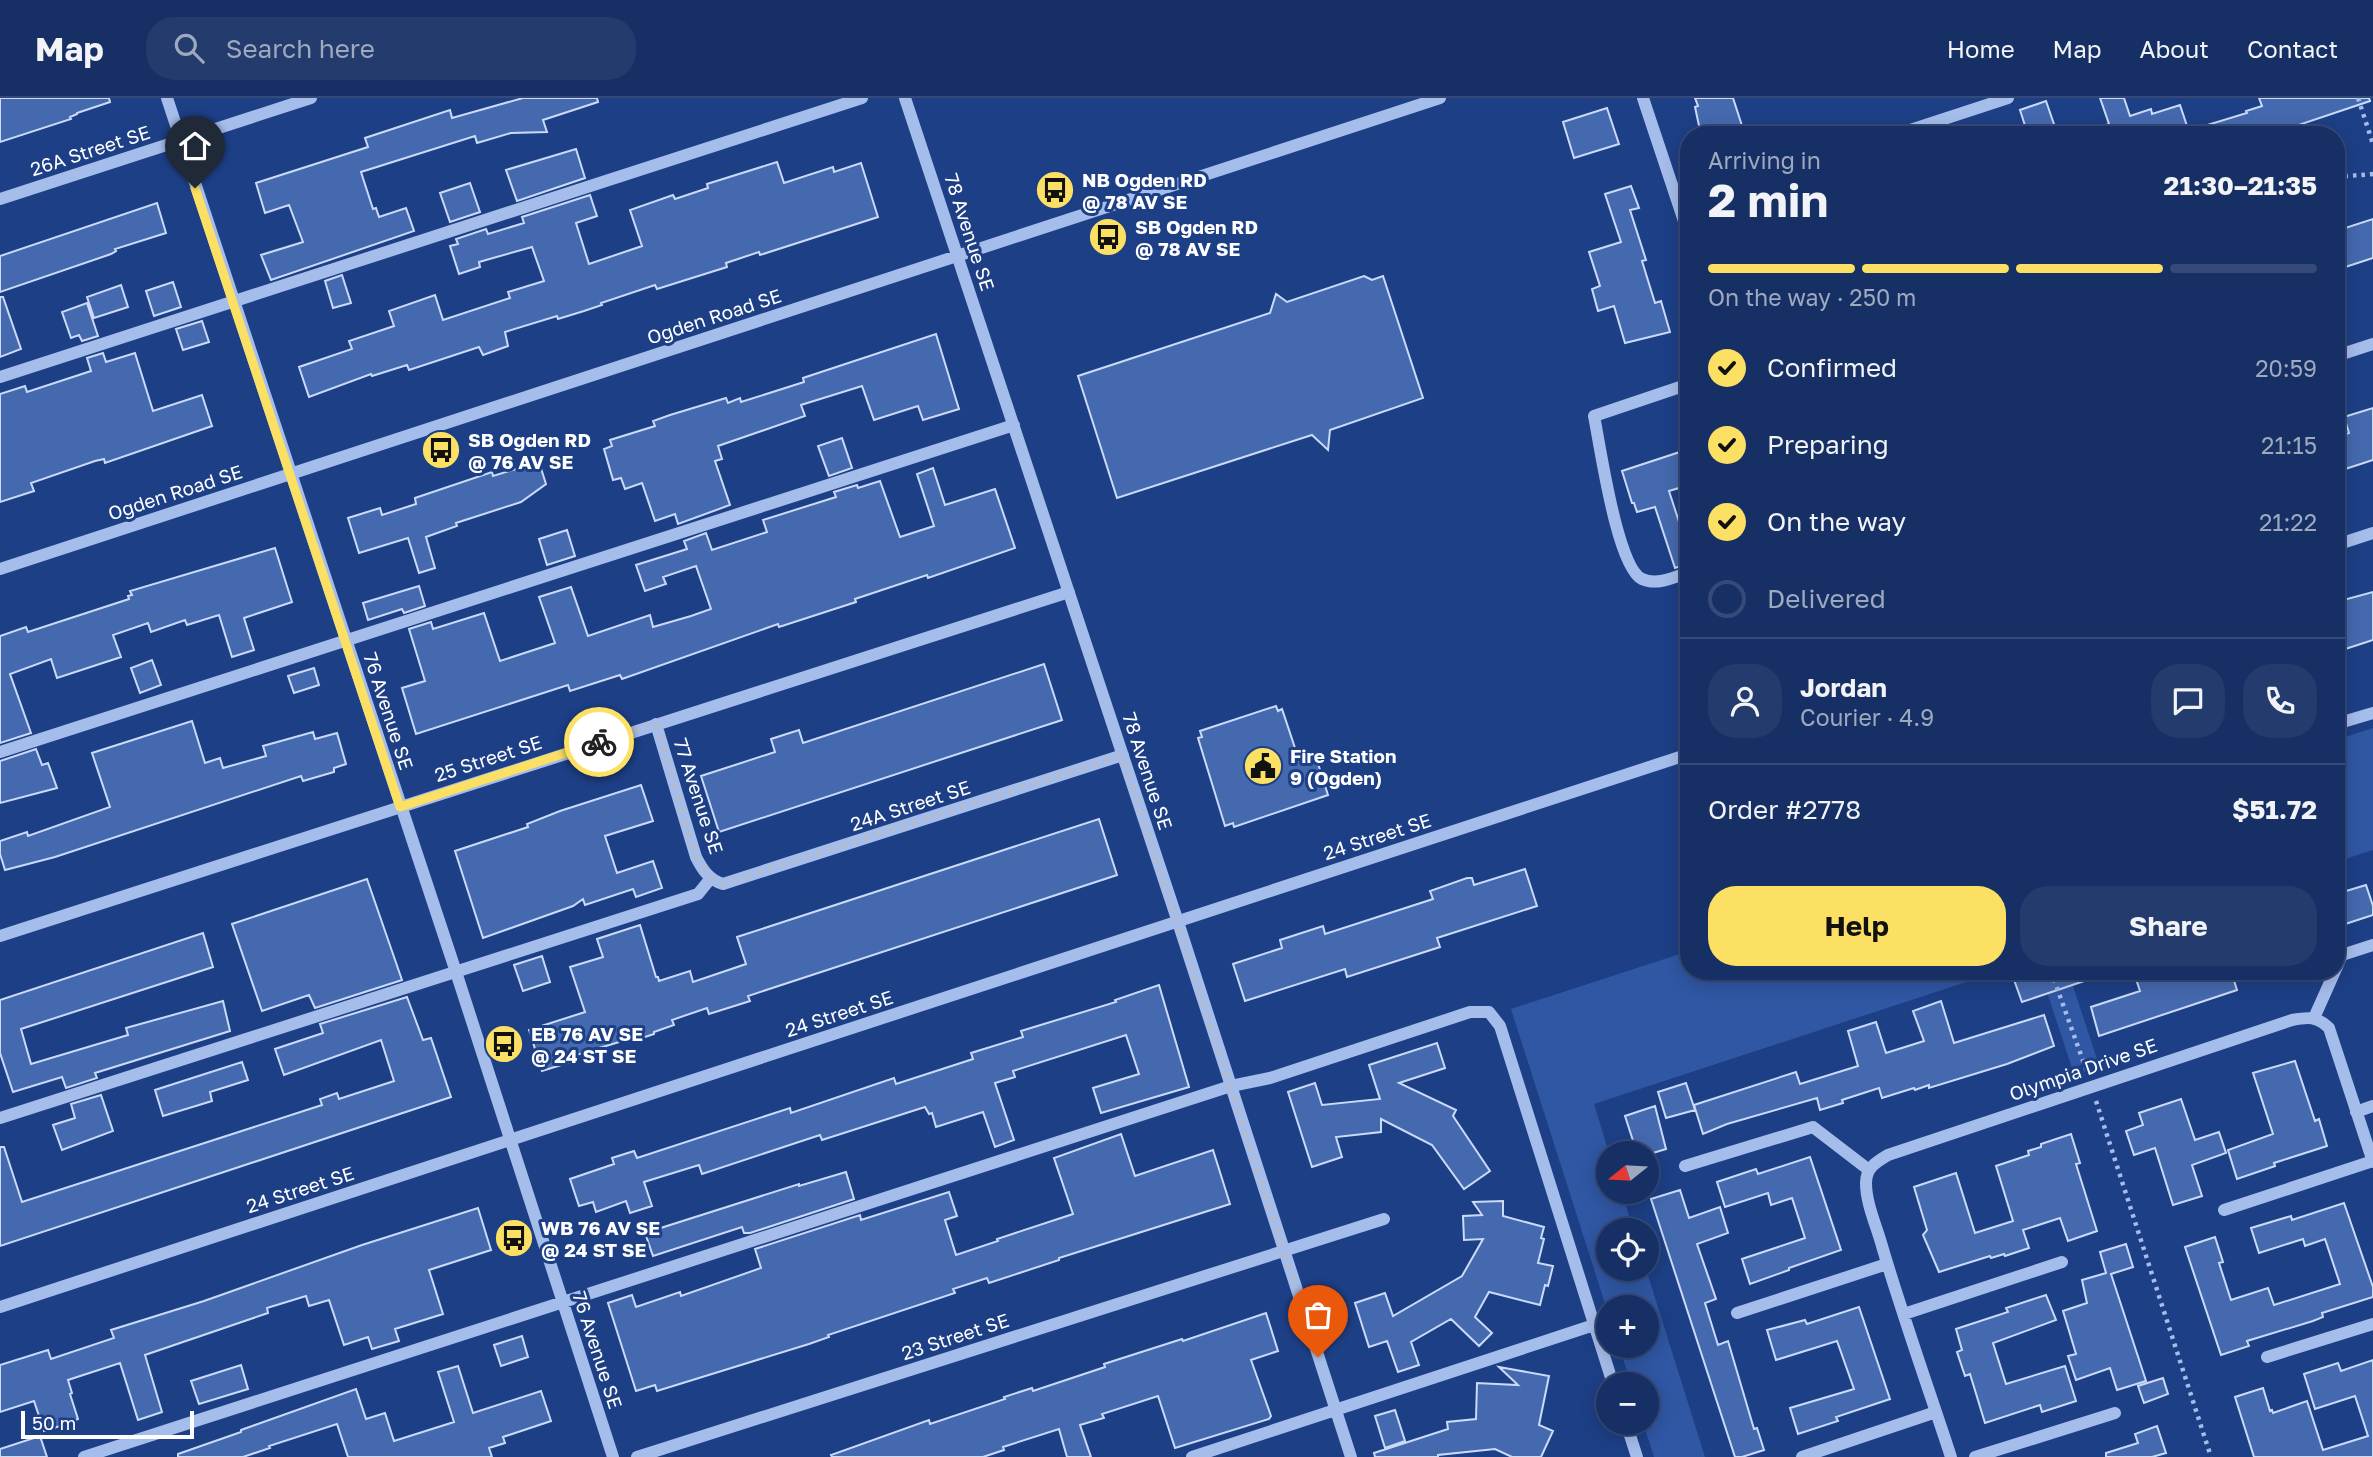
<!DOCTYPE html>
<meta charset="utf-8">
<style>
body{margin:0;font-family:"Golos Text",sans-serif;background:#233b6d;color:#f1f3f6;height:100vh;display:flex;flex-direction:column;font-size:26px;white-space:nowrap}
*{box-sizing:border-box;margin:0}
p{font-size:23px;color:#9ea9bf}
.icon{flex:none;width:38px;height:38px;fill:none;stroke:currentColor;stroke-width:2;stroke-linecap:round;stroke-linejoin:round}
.map{position:relative;flex:1;overflow:hidden}
.drawer{position:absolute;left:1680px;top:28px;width:665px;height:854px;display:flex;flex-direction:column;background:#162f64;border-radius:28px;box-shadow:0 4px 18px #0003,0 0 0 2px #354a78}
.drawer>*{flex:none}
.needle{width:46px;rotate:252deg}
.fabs{position:absolute;left:1596px;top:1043px;display:grid;gap:14px}
.fabs a{display:grid;place-items:center;width:63px;height:63px;border-radius:50%;background:#162f64;box-shadow:0 4px 18px #0003,0 0 0 2px #354a78;font-size:35px}
.scale{position:absolute;left:21px;bottom:18px;width:173px;box-sizing:border-box;padding-left:7px;border:4px solid #fff;border-top:0;font-size:19px;line-height:24px;white-space:nowrap;color:#fff;-webkit-text-stroke:5px #1d3f86;paint-order:stroke}
.pin{position:absolute;display:grid;place-items:center;width:60px;height:60px;color:#fff;margin:-72px -30px;border-radius:50% 50% 50% 0;rotate:-45deg;box-shadow:0 0 7px #0007}
.pin .icon{rotate:45deg}
.courier{position:absolute;display:grid;place-items:center;width:70px;height:70px;margin:-35px;border:5px solid #fbe063;border-radius:50%;background:#fff;color:#222;box-shadow:0 2px 9px #0007}
.summary em{font-style:normal;font-weight:700}
.summary div{display:flex;flex-direction:column-reverse}
.summary{display:flex;align-items:center;justify-content:space-between;height:119px;padding:0 28px}
h1{font-size:46px;font-weight:700;line-height:52px}
.bar{display:grid;grid-template-columns:repeat(4,1fr);gap:10px 7px;align-content:center;height:84px;padding:0 28px}
.bar i{height:9px;border-radius:5px;background:#354a78}
.bar .current{background:#fbe063}
.bar p{grid-column:span 4}
.line{display:flex;align-items:center;gap:18px;padding:0 28px;border-top:2px solid #354a78}
.line div{flex:1}
.round{display:grid;place-items:center;flex:none;width:74px;height:74px;border-radius:28px;background:#233b6d}
ol{padding:0 28px;list-style:none}
li{display:flex;align-items:center;gap:21px;height:77px}
li p{margin-inline-start:auto}
li .icon{padding:7px;border-radius:50%;background:#fbe063;color:#111;stroke-width:4}
li:last-child{color:#9ea9bf}
li i{width:38px;height:38px;border:4px solid #354a78;border-radius:50%}
.button{display:flex;gap:14px;margin-top:auto;padding:14px 28px}
.button a{flex:1;height:80px;border-radius:28px;background:#fbe063;color:#111;font-size:28px;font-weight:700;line-height:80px;text-align:center}
.button a+a{background:#233b6d;color:#f1f3f6}
header{display:flex;align-items:center;gap:42px;box-sizing:border-box;height:98px;padding:0 35px;background:#162f64;border-bottom:2px solid #354a78}
header strong{font-size:33px}
nav{display:flex;gap:38px;margin-inline-start:auto;font-size:24px}
.search{width:490px;height:63px;background:#233b6d;display:flex;align-items:center;gap:18px;box-sizing:border-box;padding:0 24px;border-radius:28px;color:#9ea9bf;font-size:26px}
.map>svg:first-child{display:block}
.green{fill:#3057a4}
.building{fill:#4569af;stroke:#cadaf8;stroke-width:2}
.lines{fill:none;stroke-linecap:round;stroke-linejoin:round}
.path{stroke:#a5bdeb;stroke-width:4.5;stroke-dasharray:3.5 5;stroke-linecap:butt}
.minor{stroke:#a5bdeb;stroke-width:12}
.done{stroke:#b0bcd5;stroke-width:7;stroke-dasharray:0 12.6}
.route{stroke:#fbe063;stroke-width:9}
.labels{text-anchor:middle;dominant-baseline:central;stroke-width:6;stroke-linejoin:round;paint-order:stroke}
.street-label{font-size:19px;fill:#fff;stroke:#1d3f86}
.poi-label{font-size:19px;font-weight:bold;fill:#fff;stroke:#1d3f86;text-anchor:start}
</style>
<header>
<strong>Map</strong>
<div class="search"><svg class="icon" aria-label="search" viewBox="0 0 24 24"><circle cx="10" cy="10" r="6"/><path d="M15 15l6 6"/></svg>Search here</div>
<nav><a>Home</a><a>Map</a><a>About</a><a>Contact</a></nav>
</header>
<div class="map">
<svg width="2373" height="1359" viewBox="0 0 2373 1359">
<rect width="100%" height="100%" fill="#1d3f86"/>
<!-- green -->
<path class="green" d="M2373 630V752L2336 764V642Z
M1689 853V873H2000L1594 1006 1609 1055 1608 1094H1621L1634 1132H1608V1171H1646L1705 1359H1654L1643 1325H1647V1286H1631L1619 1248H1647V1209H1608V1215L1511 911Z
M2040 873H2068L2097 961 2072 970Z"/>
<!-- building -->
<path class="building" d="M0 0H109L110 4 77 15V16L70 19 71 21 0 44Z
M523 0H597L598 4 543 22 547 34 511 35 477 45 475 38 361 74 373 111 376 110 379 119 406 110 414 133 271 182 261 157 303 144 289 107 265 115 256 85 368 49 365 40 450 12 452 20Z
M1695 0H1733L1745 37H1701L1695 9 1698 8Z
M2100 0H2124L2130 18 2151 11 2152 16 2180 7 2190 37H2087L2086 34 2109 26Z
M2259 0H2369L2370 3 2269 37H2192L2191 32 2247 15 2246 13 2262 8Z
M2046 3 2055 29 2052 30 2054 37H2028L2020 12Z
M1607 10 1619 46 1574 60 1563 24Z
M576 51 585 80 517 103 506 72Z
M777 64 784 85 833 69 834 74 861 65 878 119 760 157 759 154 726 165 727 169 657 191 655 187 601 205 602 207 584 213 558 221 557 218 505 234 508 248 483 257 479 249 409 272 407 267 372 278 371 276 309 299 299 269 352 251 349 243 394 228 389 213 435 197 443 222 510 200 508 194 544 183 532 149 479 164 480 169 459 176 450 148 458 146 456 141 486 131 488 136 524 125 522 119 590 97 597 118 576 125 589 166 642 148 630 112 673 97 675 101 708 90 707 86Z
M470 85 480 114 450 124 440 95Z
M1631 88 1639 110 1630 112 1646 162 1642 163 1655 205 1661 203 1670 234 1625 245 1614 208 1598 213 1592 191 1600 188 1589 154 1621 144 1605 96Z
M157 105 166 135 115 151 116 153 111 156 0 194V158Z
M2373 121V160L2336 172V133Z
M342 177 351 205 333 210 325 183Z
M1364 178 1372 182 1383 178 1423 300 1330 332 1328 352 1312 337 1117 400 1078 278 1270 215 1276 196 1287 204Z
M173 184 181 209 154 218 146 193Z
M121 187 128 209 94 220 87 199Z
M0 199H3L21 251 0 259Z
M87 205 98 238 82 243 79 237 71 240 62 214Z
M202 223 209 244 183 252 176 231Z
M936 236 959 311 923 322 918 308 874 322 862 288 801 307 805 318 718 348 722 361 715 363 730 407 678 426 675 416 655 423 642 385 625 391 621 380 613 382 604 351 612 348 610 342 655 328 653 323 670 317 726 300 728 305 740 300 741 304 804 284 803 280Z
M103 255 106 264 135 255 153 313 202 297 212 328 105 365 104 361 95 363 31 385 34 393 0 404V296L25 288 27 294 91 273 87 260Z
M2373 310V362L2336 374V340L2349 335 2344 319Z
M842 340 852 370 829 378 818 348Z
M1689 351V387L1669 393 1682 433 1689 431V465L1675 470 1655 409 1637 414 1634 405H1632L1622 373Z
M539 364 546 386 521 404 456 425 457 428 426 439 435 470 419 475 408 440 359 455 348 420 380 410 382 417 416 406 415 400 492 374 493 378Z
M933 370 945 407 995 391 1015 450 928 480 927 477 855 501 856 504 779 529 778 526 622 581 620 577 570 593 568 587 416 636 402 590 425 583 409 531 431 524 433 531 484 515 500 563 555 545 539 499 571 489 588 538 650 517 653 529 691 518 711 511 696 468 663 479 666 486 645 493 636 467 687 451 684 443 706 435 712 452 767 434 763 422 836 399 834 394 857 387 858 390 880 383 900 439 934 428 917 376Z
M567 432 575 458 547 467 539 441Z
M275 450 292 504 244 520 254 552 232 559 219 517 187 527 185 522 151 534 148 525 113 537 121 559 57 580 51 561 10 576 31 635 0 645V538L26 529 28 534 129 501 128 498 132 497 130 493Z
M419 488 425 508 404 515 402 511 368 522 363 505Z
M2373 494V542L2336 554V504Z
M152 562 161 587 140 595 131 570Z
M1044 566 1062 622 719 734 701 678 775 654 771 641 799 632 803 645Z
M314 570 319 587 294 595 288 578Z
M1276 608 1278 613 1282 611 1299 662 1315 656 1328 697 1234 729 1233 725 1225 728 1198 640 1202 639 1200 633Z
M192 623 205 665 220 660 223 670 266 658 263 648 313 634 315 641 337 635 346 666 334 670V674L303 683 301 678 55 759 5 772 0 756V743L27 734 28 738 110 709 92 655Z
M36 651 42 667 48 665 57 690 0 705V663Z
M641 687 653 723 605 738 617 775 653 763 662 790 636 799 633 791 585 807 583 801 573 808 483 840 455 753 528 729 527 726 560 713Z
M1099 721 1117 777 748 898 750 903 709 916 707 910 672 922 674 927 654 934V936L630 944 629 941 573 958 574 963 542 973 529 932 585 914 570 869 603 859 597 841 640 827 656 879H658L659 883 690 873 693 884 746 866 737 839Z
M1525 771 1537 808 1437 840 1440 849 1347 879 1345 871 1245 903 1233 866 1282 850 1280 842 1323 828 1325 836 1433 801 1430 793 1467 780H1472L1474 787Z
M367 781 402 882 315 910 309 897 262 913 232 826Z
M2366 787 2373 808V817L2336 829V796Z
M203 835 213 869 21 931 31 966 128 937 126 930 223 903 230 933 95 975 97 980 66 990 62 979 13 994 0 955V902Z
M542 858 550 884 523 893 514 867Z
M2032 873H2102V877L2022 904 2013 879Z
M2163 873H2167L2170 883 2199 873H2231L2237 892 2099 938 2091 909 2140 893 2136 881Z
M1159 887 1189 989 1101 1015 1093 990 1139 976 1126 937 1013 973 1015 979 995 985 1014 1042 995 1049 983 1014 936 1029 932 1015 929 1016 925 1009 822 1042 820 1037 702 1076 699 1067 644 1084 652 1108 630 1115 626 1103 596 1114 593 1104 579 1108 570 1081 614 1066 612 1060 634 1053 637 1060 790 1010 791 1015 894 980 896 986 973 961 971 955 1023 939 1021 933 1116 904 1115 902Z
M407 899 423 942 431 940 451 999 0 1148V1049H4L22 1104 322 1007 320 1001 337 995 339 1001 394 983 381 942 284 977 275 951 323 935 320 926Z
M1941 903 1954 945 2044 917 2054 948 2007 966 1929 990V987L1915 992 1914 990 1882 1000 1879 990 1842 1002 1843 1005 1820 1012 1817 1000 1727 1026 1703 1036 1694 1007 1796 974 1800 986 1858 968 1848 933 1876 924 1886 955 1924 943 1913 913Z
M1437 945 1445 970 1399 985 1456 1012 1453 1018 1490 1073 1464 1091 1432 1047 1381 1021V1034L1336 1039 1342 1059 1312 1069 1288 994 1315 985 1322 1007 1380 1001 1369 967Z
M2295 963 2315 1023 2319 1021 2327 1048 2274 1065 2275 1068 2237 1081 2228 1052 2273 1036 2253 975Z
M242 964 248 982 210 994 212 1003 163 1018 155 992Z
M1686 985 1695 1012 1666 1020 1658 994Z
M101 997 113 1033 62 1052 53 1027 75 1020 71 1006Z
M2181 1001 2195 1042 2219 1034 2226 1055 2192 1067 2202 1098 2173 1107 2155 1050 2134 1057 2126 1033 2143 1027 2139 1015Z
M1655 1008 1666 1051 1653 1055H1637L1625 1018Z
M1121 1036 1135 1078 1213 1052 1230 1106 1059 1160V1162L989 1185 987 1180 953 1191 955 1195 828 1237 829 1239 809 1246 657 1293 655 1287 636 1293 608 1205 632 1197 636 1209 680 1194 681 1198 761 1170 755 1151 860 1117 861 1122 949 1094 957 1118 945 1122 956 1157 998 1143 997 1141 1073 1116 1054 1060Z
M2071 1036 2080 1065 2076 1066 2097 1133 2068 1143 2060 1120 2023 1132 2029 1150 2005 1158 2004 1156 1991 1160 1990 1158 1939 1174 1923 1137 1927 1132 1914 1089 1956 1075 1975 1135 2013 1123 1996 1068 2029 1057 2028 1053 2041 1049V1046Z
M1810 1059 1841 1152 1789 1170V1172L1750 1186 1742 1161 1805 1140 1792 1100 1771 1107 1768 1095 1725 1109 1717 1084 1756 1071 1758 1076Z
M846 1074 854 1101 750 1135H744L742 1129 653 1158 645 1135 799 1086V1088Z
M1680 1092 1689 1120 1720 1109 1728 1135 1697 1146 1716 1201 1705 1205 1718 1247 1728 1243 1754 1331 1757 1330 1764 1352 1742 1359H1735L1651 1101Z
M1503 1103V1118L1544 1129 1541 1140 1544 1141 1538 1165 1553 1168 1548 1188 1545 1187 1540 1207 1489 1194 1475 1219 1492 1235 1479 1248 1451 1221 1411 1244 1419 1267 1398 1274 1387 1243 1369 1249 1355 1205 1385 1195 1393 1218 1462 1178 1483 1141 1464 1142 1463 1118 1482 1117 1473 1104Z
M2344 1105 2373 1189V1199L2322 1215 2323 1219 2313 1223 2247 1243 2249 1248 2221 1257 2185 1149 2215 1139 2223 1164 2219 1165 2231 1202 2268 1190 2274 1207 2340 1186 2325 1141 2305 1148 2303 1141 2259 1155 2251 1130 2291 1118 2292 1122Z
M478 1110 491 1152 429 1172 443 1216 395 1231 399 1243 372 1251 368 1239 344 1247 329 1202 309 1208 306 1198 267 1210 268 1215 145 1257 162 1314 138 1322 120 1265 68 1282 72 1295 70 1296 78 1321 70 1325 44 1333 34 1303 0 1314V1267L48 1252 51 1261 114 1240 111 1232 204 1203 362 1147Z
M2126 1146 2133 1169 2111 1176 2146 1283 2117 1292 2110 1270 2076 1282 2068 1258 2076 1256 2063 1213 2087 1205 2082 1182 2106 1175 2100 1154Z
M2046 1197 2056 1222 1993 1245 2006 1286 2065 1268 2076 1303 2042 1314 2040 1307 1985 1325 1970 1276 1965 1278 1957 1254 1962 1252 1956 1231 2008 1214 2006 1210Z
M1859 1209 1890 1301 1836 1319 1838 1323 1798 1336 1790 1310 1854 1291 1837 1243 1776 1262 1767 1232 1805 1222 1807 1226Z
M1266 1215 1278 1253 1251 1262 1271 1318 1269 1321 1175 1350 1158 1298 1102 1316 1104 1320 1080 1327 1091 1359H1067L1059 1331 1003 1349 1004 1352 983 1359H832L831 1357 929 1322 930 1326 1005 1301 1004 1299 1032 1290 1033 1293 1105 1269 1104 1266 1182 1241 1183 1243Z
M522 1238 528 1259 501 1268 494 1247Z
M2373 1262V1359H2254L2235 1299 2263 1290 2270 1313 2272 1312 2273 1315 2307 1303 2323 1352 2368 1338 2355 1298 2315 1311 2304 1276 2338 1265 2341 1273Z
M241 1267 248 1291 199 1306 191 1283Z
M458 1268 473 1315 541 1293 551 1323 503 1339 505 1345 489 1350 492 1359H348L337 1326 269 1348 270 1350 243 1359H178V1356L241 1334V1332L356 1291 366 1321 385 1315 394 1343 454 1324 438 1274Z
M1499 1269 1549 1278 1539 1327 1553 1333 1541 1359H1512L1495 1351 1438 1357V1359H1375L1374 1355 1448 1331 1447 1324 1476 1321 1477 1285 1518 1287Z
M2163 1280 2168 1296 2144 1305 2138 1288Z
M1395 1312 1405 1343 1385 1350 1375 1318Z
M2157 1328 2166 1355 2152 1359H2106V1355L2138 1345 2135 1336Z
M40 1338 47 1359H0V1351Z"/>
<g class="lines">
<!-- path -->
<path class="path" d="M2358 0 2373 46
M2336 79 2373 76
M2051 873 2087 974
M2096 1003 2211 1359"/>
<!-- minor -->
<path class="minor" d="M167 0 456 874 613 1359
M905 0 1178 824 1351 1359
M1643 0 1689 138
M1895 37 2008 0
M0 101 311 0
M2336 258 2373 246
M0 279 862 0
M1689 286 1594 318C1600 347 1617 469 1642 481 1657 488 1675 479 1689 474
M2336 447 2373 435
M0 471 1440 0
M656 626 696 759C702 771 709 782 723 786L1123 657
M2336 626 2373 615
M0 654 1014 327
M0 838 1069 494
M2336 871 2342 857 2373 847
M2314 920 2335 873
M2356 1014 2373 1008
M0 1020 698 796 711 780
M1685 1068 1813 1029 1869 1072
M2224 1112 2373 1063
M0 1209 1689 656
M1737 1215 1887 1166
M1904 1216 2062 1164
M2267 1259 2373 1226
M1626 1325 1637 1359
M84 1359 1231 988 1270 980 1470 914H1489L1500 928 1613 1286
M637 1359 1384 1121
M1192 1359 1594 1227
M1802 1359 1936 1314
M1951 1359C1928 1289 1903 1219 1882 1148 1877 1129 1866 1106 1866 1085 1866 1070 1876 1064 1888 1057L2292 922C2308 919 2317 918 2329 930L2373 1064
M1975 1359 2115 1315"/>
</g>
<g class="lines">
<!-- done -->
<path class="done" d="M599 644 656 625 696 759 711 780 723 786 1122 657 1318 1259"/>
<!-- route -->
<path class="route" d="M195 90 400 709 599 644"/>
</g>
<!-- icons -->
<defs>
<g id="bus-disc" transform="scale(2.0125)"><circle r="9.5" fill="#fbe063" stroke="#1d3f86"/><path d="M-5-6H5V4H4V6H2V4H-2V6H-4V4H-5ZM-3.5-4V0h7V-4ZM-3.5 1.2v1.5H-2V1.2ZM2 1.2v1.5H3.5V1.2Z" fill="#111"/></g>
<g id="civic-disc" transform="scale(2.0125)"><circle r="9.5" fill="#fbe063" stroke="#1d3f86"/><path d="M-.6-6.5H3V-4.5H.6V-3L4-1V1h2V6H-6V1h2V-1L-.6-3ZM-1.2 2.5V6h2.4V2.5Z" fill="#111"/></g>
</defs>
<g fill-rule="evenodd">
<use href="#bus-disc" x="1055" y="92"/>
<use href="#bus-disc" x="1108" y="139"/>
<use href="#bus-disc" x="441" y="352"/>
<use href="#civic-disc" x="1263" y="668"/>
<use href="#bus-disc" x="504" y="946"/>
<use href="#bus-disc" x="514" y="1140"/>
</g>
<g class="labels">
<!-- street labels -->
<g class="street-label">
<text transform="translate(90 52) rotate(-18)">26A Street SE</text>
<text transform="translate(970 134) rotate(72)">78 Avenue SE</text>
<text transform="translate(714 218) rotate(-18)">Ogden Road SE</text>
<text transform="translate(175 394) rotate(-18)">Ogden Road SE</text>
<text transform="translate(389 613) rotate(72)">76 Avenue SE</text>
<text transform="translate(488 660) rotate(-18)">25 Street SE</text>
<text transform="translate(1148 673) rotate(72)">78 Avenue SE</text>
<text transform="translate(699 698) rotate(72)">77 Avenue SE</text>
<text transform="translate(910 707) rotate(-18)">24A Street SE</text>
<text transform="translate(1377 738) rotate(-18)">24 Street SE</text>
<text transform="translate(839 915) rotate(-18)">24 Street SE</text>
<text transform="translate(2083 971) rotate(-19)">Olympia Drive SE</text>
<text transform="translate(300 1091) rotate(-18)">24 Street SE</text>
<text transform="translate(955 1238) rotate(-18)">23 Street SE</text>
<text transform="translate(598 1252) rotate(72)">76 Avenue SE</text>
</g>
<!-- poi labels -->
<g class="poi-label">
<text x="1082" y="81">NB Ogden RD<tspan x="1082" dy="22">@ 78 AV SE</tspan></text>
<text x="1135" y="128">SB Ogden RD<tspan x="1135" dy="22">@ 78 AV SE</tspan></text>
<text x="468" y="341">SB Ogden RD<tspan x="468" dy="22">@ 76 AV SE</tspan></text>
<text x="1290" y="657">Fire Station<tspan x="1290" dy="22">9 (Ogden)</tspan></text>
<text x="531" y="935">EB 76 AV SE<tspan x="531" dy="22">@ 24 ST SE</tspan></text>
<text x="541" y="1129">WB 76 AV SE<tspan x="541" dy="22">@ 24 ST SE</tspan></text>
</g>
</g>
</svg>
<div class="fabs">
<a><svg class="needle" viewBox="-14 -14 28 28"><path d="M0-13l5 13h-10z" fill="#e53935"/><path d="M0 13l5-13h-10z" fill="#9ea9bf"/></svg></a>
<a><svg class="icon" aria-label="locate" viewBox="0 0 24 24"><circle cx="12" cy="12" r="6"/><path d="M12 2v4M12 18v4M2 12h4M18 12h4"/></svg></a>
<a>+</a>
<a>−</a>
</div>
<div class="scale">50 m</div>
<div class="pin" style="left:1318px;top:1259px;background:#ea580c"><svg class="icon" aria-label="bag" viewBox="0 0 24 24"><path d="M5 8h14l-1 12H6zM9 8a3 3 0 0 1 6 0"/></svg></div>
<div class="pin" style="left:195px;top:90px;background:#1f2937"><svg class="icon" aria-label="home" viewBox="0 0 24 24"><path d="M3 11l9-7 9 7M6 9v11h12V9"/></svg></div>
<div class="courier" style="left:599px;top:644px"><svg class="icon" aria-label="bike" viewBox="0 0 24 24"><circle cx="6" cy="16" r="4"/><circle cx="18" cy="16" r="4"/><path d="M6 16l4-8h5l3 8M10 8l3 8H6M13 5h3"/></svg></div>
<section class="drawer">
<div class="summary"><div><h1>2 min</h1><p>Arriving in</p></div><em>21:30–21:35</em></div>
<div class="bar"><i class="current"></i><i class="current"></i><i class="current"></i><i></i><p>On the way · 250 m</p></div>
<ol>
<li><svg class="icon" aria-label="check" viewBox="0 0 24 24"><path d="M5 12l5 5 9-10"/></svg>Confirmed<p>20:59</p></li>
<li><svg class="icon" aria-label="check" viewBox="0 0 24 24"><path d="M5 12l5 5 9-10"/></svg>Preparing<p>21:15</p></li>
<li><svg class="icon" aria-label="check" viewBox="0 0 24 24"><path d="M5 12l5 5 9-10"/></svg>On the way<p>21:22</p></li>
<li><i></i>Delivered</li>
</ol>
<div class="line" style="height:126px"><a class="round"><svg class="icon" aria-label="person" viewBox="0 0 24 24"><circle cx="12" cy="8" r="4"/><path d="M4 21q1-7 8-7t8 7"/></svg></a><div><b>Jordan</b><p>Courier · 4.9</p></div><a class="round"><svg class="icon" aria-label="chat" viewBox="0 0 24 24"><path d="M4 5h16v11H9l-5 4z"/></svg></a><a class="round"><svg class="icon" aria-label="phone" viewBox="0 0 24 24"><path d="M5 4h4l2 5-3 2q2 4 5 5l2-3 5 2v4C11 20 4 13 5 4z"/></svg></a></div>
<div class="line" style="height:91px"><div>Order #2778</div><b>$51.72</b></div>
<div class="button"><a>Help</a><a>Share</a></div>
</section>
</div>
